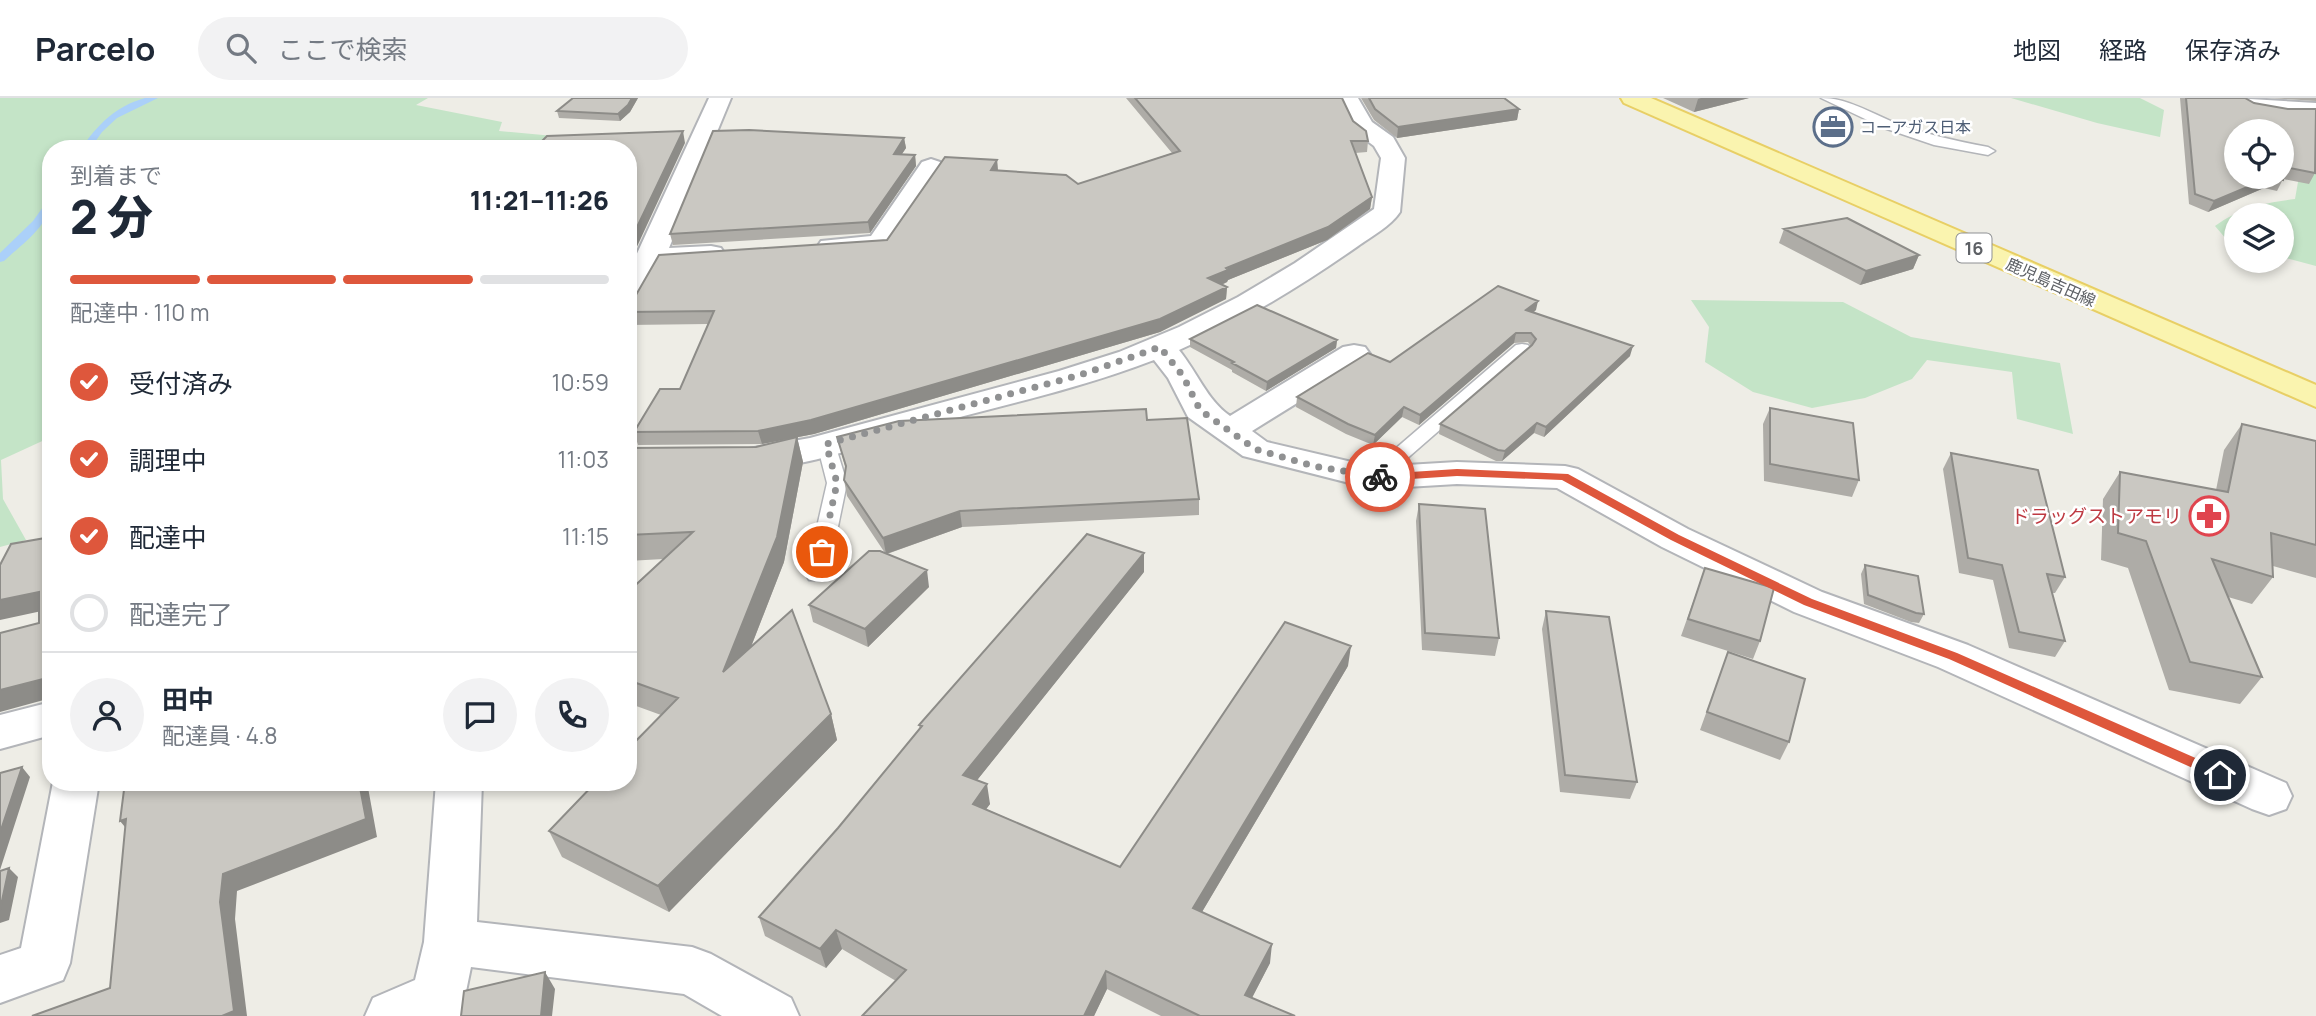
<!DOCTYPE html>
<html lang="ja">
<meta charset="utf-8">
<style>
body{margin:0;font-family:Manrope,"Noto Sans JP",sans-serif;background:#f2f2f3;color:#1f2937;height:100vh;display:flex;flex-direction:column;font-size:26px;white-space:nowrap}
*{box-sizing:border-box;margin:0}
p{font-size:23px;color:#747a83}
.icon{flex:none;width:38px;height:38px;fill:none;stroke:currentColor;stroke-width:2;stroke-linecap:round;stroke-linejoin:round}
.map{position:relative;flex:1;overflow:hidden}
.details{position:absolute;left:42px;top:42px;width:595px;height:651px;display:flex;flex-direction:column;background:#fff;border-radius:28px;box-shadow:0 4px 10px #0003}
.details>*{flex:none}
.tools{position:absolute;left:2224px;top:21px;display:grid;gap:14px}
.tools a{display:grid;place-items:center;width:70px;height:70px;border-radius:50%;background:#fff;box-shadow:0 4px 10px #0003;font-size:35px}
.pin{position:absolute;display:grid;place-items:center;width:60px;height:60px;color:#fff;margin:-30px;border:4px solid #fff;border-radius:50%;box-shadow:0 2px 7px #0007}
.courier{position:absolute;display:grid;place-items:center;width:70px;height:70px;margin:-35px;border:5px solid #de573c;border-radius:50%;background:#fff;color:#222;box-shadow:0 2px 9px #0007}
.overview em{font-style:normal;font-weight:800}
.overview div{display:flex;flex-direction:column-reverse}
.overview{display:flex;align-items:center;justify-content:space-between;height:119px;padding:0 28px}
h1{font-size:46px;font-weight:800;line-height:52px}
.bar{display:grid;grid-template-columns:repeat(4,1fr);gap:10px 7px;align-content:center;height:84px;padding:0 28px}
.bar i{height:9px;border-radius:5px;background:#e0e1e3}
.bar .current{background:#de573c}
.bar p{grid-column:span 4}
.line{display:flex;align-items:center;gap:18px;padding:0 28px;border-top:2px solid #e0e1e3}
.line div{flex:1}
.round{display:grid;place-items:center;flex:none;width:74px;height:74px;border-radius:37px;background:#f2f2f3}
ol{padding:0 28px;list-style:none}
li{display:flex;align-items:center;gap:21px;height:77px}
li p{margin-inline-start:auto}
li .icon{padding:7px;border-radius:50%;background:#de573c;color:#fff;stroke-width:4}
li:last-child{color:#747a83}
li i{width:38px;height:38px;border:4px solid #e0e1e3;border-radius:50%}
header{display:flex;align-items:center;gap:42px;box-sizing:border-box;height:98px;padding:0 35px;background:#fff;border-bottom:2px solid #e0e1e3}
header strong{font-size:33px}
nav{display:flex;gap:38px;margin-inline-start:auto;font-size:24px}
.search{width:490px;height:63px;background:#f2f2f3;display:flex;align-items:center;gap:18px;box-sizing:border-box;padding:0 24px;border-radius:38px;color:#747a83;font-size:26px}
.map>svg:first-child{display:block}
.green{fill:#c4e4c7}
.lines{fill:none;stroke-linecap:round;stroke-linejoin:round}
.stream{fill:#abd0f9;fill-rule:evenodd}
.lane-casing{stroke:#b3b5b9;stroke-width:3}
.street-casing{stroke:#b3b5b9;stroke-width:4}
.primary-casing{stroke:#e8cf65;stroke-width:4}
.lane{fill:#fff;fill-rule:evenodd}
.street{fill:#fff;fill-rule:evenodd}
.primary{fill:#faf4af;fill-rule:evenodd}
.wall{fill:#aeaca7}
.shaded-wall{fill:#8d8c88}
.building{fill:#cac8c2;stroke:#8d8c88;stroke-width:2;fill-rule:evenodd}
.route{fill:#de573c}
.done{stroke:#909192;stroke-width:7;stroke-dasharray:0 12.6}
.labels{text-anchor:middle;dominant-baseline:central;stroke-width:5;stroke-linejoin:round;paint-order:stroke}
.far-service-label{font-size:16px;fill:#4e5e75;stroke:#fff;text-anchor:start}
.far-street-label{font-size:16px;fill:#5d6065;stroke:#fff}
.shield{fill:#fff;stroke:#8e9093;stroke-width:2}
.shield-label{font-size:18px;font-weight:bold;fill:#5d6065}
.health-label{font-size:19px;fill:#be3a42;stroke:#fff;text-anchor:end}
</style>
<header>
<strong>Parcelo</strong>
<div class="search"><svg class="icon" aria-label="search" viewBox="0 0 24 24"><circle cx="10" cy="10" r="6"/><path d="M15 15l6 6"/></svg>ここで検索</div>
<nav><a>地図</a><a>経路</a><a>保存済み</a></nav>
</header>
<div class="map">
<svg width="2316" height="918" viewBox="0 0 2316 918">
<rect width="100%" height="100%" fill="#eeede6"/>
<!-- green -->
<path class="green" d="M0 0H428L416 7 502 24 499 33 554 38 549 51H51V339L1 362 3 401 26 442 0 449Z
M2011 0H2140L2164 12 2160 39 2097 25Z
M2316 65V168L2282 159V117H2236V145L2227 142 2215 128C2241 109 2264 105 2295 101L2301 67Z
M1691 202 1843 204 1911 239 2060 265 2073 336 2017 321 2012 274 1927 262 1912 281 1865 300 1812 310 1753 294 1705 264 1709 229Z"/>
<g class="lines">
<!-- stream -->
<path class="stream" d="M145 0H158L117 20 102 34 90 51H81C97 27 116 8 145 0Z
M51 101C51 127 21 147 4 163L0 164V155L33 123 48 102Z"/>
<!-- lane casing -->
<g class="lane-casing">
<path id="lane" d="M1821 0C1847 0 1869 14 1893 24 1924 36 1955 43 1988 49L1995 53 1988 57 1934 47 1884 30Z
M1522 246 1528 247 1531 251 1528 255 1380 384H1366L1363 380 1366 376 1516 247Z
M826 340 835 346 847 385 828 477 825 482H809L806 477 827 385 817 346Z"/>
</g>
<!-- street casing -->
<g class="street-casing">
<path id="street" d="M709 0H731L669 150 711 148 721 150 725 156 721 162 661 167 638 208 628 211V175Z
M1336 0H1358L1372 24 1393 39 1405 60 1400 114C1391 128 1372 138 1358 148 1301 188 1242 224 1179 252 1197 274 1207 302 1230 318L1343 249 1354 247 1365 249 1370 256 1365 263 1252 333 1267 344 1373 369 1457 364 1565 368 1578 371 1688 431 1822 494 1968 547 2286 685 2292 698 2286 711 2269 717 2252 711 1938 569 1794 514 1662 449 1557 390 1457 386 1373 391 1243 358 1188 319 1168 280 1154 262C1082 290 1007 306 933 326 882 340 787 380 737 367L731 360 737 353 810 340 1059 273 1119 254 1179 229 1238 199 1295 165 1374 111 1381 60 1374 48 1354 33Z
M2233 0 2316 5V19C2290 18 2249 24 2233 0Z
M931 61 940 64 944 69 889 152 831 157 821 155 817 149 821 143 871 138 922 64Z
M51 604V637L0 651V617Z
M53 684H99L70 865 63 882 0 905V857L21 850Z
M436 684H482L477 824 692 849 711 856 791 900 799 918H722L684 896 471 869 461 918H365L373 900 415 882 424 844Z"/>
</g>
<!-- primary casing -->
<g class="primary-casing">
<path id="primary" d="M1621 0H1651L2316 287V309L1624 5Z"/>
</g>
<!-- lane -->
<use href="#lane" class="lane"/>
<!-- street -->
<use href="#street" class="street"/>
<!-- primary -->
<use href="#primary" class="primary"/>
</g>
<!-- wall -->
<path class="wall" d="M573 0H638L630 14 620 23 559 20 557 13Z
M1126 0H1342L1353 23 1368 43 1367 54 1355 55 1372 99 1370 111 1327 142 1228 182 1227 184 1222 187 1227 189 1226 201 1160 234 814 336 762 346 638 347 634 334 680 291 708 226 628 227V199L887 142 997 62 998 72 1078 86 1172 55Z
M1361 0H1504L1519 11 1517 22 1397 40 1374 22Z
M1663 0H1749L1694 14Z
M2180 0H2245L2315 75 2309 86 2283 81 2277 93 2264 90 2208 114 2189 106Z
M2271 0H2316V3Z
M904 40 906 50 902 56 915 57 916 68 870 135 673 147 670 136Z
M1784 131 1919 157 1913 171 1860 187 1779 145Z
M1536 212 1534 214 1630 258 1544 339 1534 335 1502 363H1496L1439 336 1440 326 1531 248 1528 244 1514 245 1419 327 1402 319 1373 347 1346 336 1296 309 1297 299Z
M1190 241 1337 242 1336 250 1266 293 1232 274V272L1190 249Z
M1770 310 1859 382 1852 399 1764 383 1763 326Z
M1147 322 1199 401V417L962 429 887 456 929 489 868 549 813 524 809 507 885 455 847 398 844 382 846 372 837 339Z
M2242 326 2316 343V480L2273 468V479L2252 506 2228 499 2262 579 2240 606 2169 592 2128 470 2101 462 2103 401 2120 374 2216 392 2224 352Z
M797 339 803 364 784 464 751 549 831 616 837 642 669 814 562 759 549 733 661 617 628 605V494L663 461 628 463V350L756 349Z
M1951 355 2065 479 2055 495H2052L2065 543 2055 559 2009 550 1993 482 1959 475 1943 371Z
M1419 406 1499 540 1495 558 1422 552 1416 423Z
M1865 467 1924 516 1919 525 1911 524 1864 506 1861 476Z
M1705 470 1760 543 1753 561 1681 538Z
M1144 474 977 682 990 706 986 711 1120 769 1348 568 1202 814 1270 865 1252 900 1295 918H1161L1107 891 1094 918H862L896 883 842 851 826 870 765 838 759 819 838 730 920 631 919 627Z
M1546 513 1637 684 1630 701 1560 694 1542 531Z
M1728 554 1789 644 1780 662 1700 632Z"/>
<!-- shaded-wall -->
<path class="shaded-wall" d="M632 0H638L630 14 620 23 618 16Z
M1701 0H1749L1694 14 1698 1Z
M1519 11 1517 22 1397 40 1398 29Z
M683 33 685 45 628 168V148Z
M904 40 906 50 895 66 894 56Z
M915 57 916 68 870 135 868 124Z
M997 62 998 74 991 72Z
M2271 79 2264 90 2208 114 2214 103Z
M1372 99 1370 111 1327 142 1228 182 1227 184 1207 193 1208 180Z
M1919 157 1913 171 1860 187 1866 173Z
M1227 189 1226 201 1160 234 814 336 762 346 758 333Z
M1538 203 1536 212 1524 221 1526 212Z
M1516 235 1514 245 1419 327 1420 317Z
M1337 242 1336 250 1266 293 1267 284Z
M1633 248 1630 258 1544 339 1546 329Z
M1404 309 1402 319 1373 347 1375 337Z
M1537 325 1534 335 1502 363 1505 353Z
M797 339 803 364 784 464 731 600 723 574Z
M960 413 962 429 886 456 883 440Z
M1144 455V474L966 696 963 677Z
M927 472 929 489 868 549 865 531Z
M39 494 51 511 0 522V502Z
M1351 548 1348 568 1193 829V810Z
M51 579V600L0 614V592Z
M831 616 837 642 669 814 658 788Z
M22 669 30 679 0 772V735Z
M359 684H367L377 739 237 793 235 821 247 918H222L220 804 223 776Z
M987 686 990 706 976 725 973 706Z
M126 721 134 740 120 723Z
M9 770 18 779 9 822 0 825V812Z
M836 832 842 851 826 870 820 851Z
M1272 846 1270 865 1244 915 1245 897Z
M1106 873 1107 891 1094 918H1084Z
M545 874 555 891 552 918H541Z"/>
<!-- building -->
<path class="building" d="M573 0H632L628 7 618 16 557 13Z
M1135 0H1342L1353 23 1366 33 1368 43H1351L1372 99 1328 129 1226 170 1228 172 1208 180 1227 189 1160 221 811 322 758 333 634 334 660 291H680L714 213 628 214V199L636 197 659 157 887 142 945 59 997 62 991 72 1066 77 1078 86 1180 53Z
M1369 0H1504L1519 11 1398 29 1375 11Z
M2186 0H2245L2254 5 2288 11H2316L2315 75 2285 69 2283 82 2271 79 2214 103 2195 96ZM2236 33H2282V79H2236Z
M749 32 904 40 894 56 915 57 868 124 670 136 713 33Z
M683 33 628 148V51H534L547 38Z
M1847 120 1919 157 1866 173 1784 131Z
M1498 188 1538 203 1526 212 1633 248 1546 329 1537 325 1505 353 1498 352 1440 326 1532 247 1536 241 1531 235H1516L1420 317 1404 309 1375 337 1348 326 1297 299 1368 255 1390 264Z
M1257 207 1337 242 1267 284 1232 265 1234 264 1190 241Z
M1770 310 1853 325 1859 382 1770 366Z
M1146 311 1147 322 1187 320 1199 401 960 413 883 440 844 382 846 368 837 339 899 323Z
M2242 326 2316 343V447L2271 435 2273 479 2212 461 2262 579 2190 564 2146 443 2118 435 2120 374 2228 394Z
M797 339 777 439 723 574 792 512 831 616 658 788 549 733 596 684H628V651L678 600 628 582V494L693 434 628 437V350L756 349Z
M1951 355 2038 372 2065 479 2047 476 2065 543 2019 534 2002 467 1968 460Z
M1419 406 1485 411 1499 540 1425 535Z
M1087 436 1144 455 963 677 987 686 973 706 1120 769 1285 524 1351 548 1193 810 1272 846 1245 897 1295 918H1200L1106 873 1084 918H862L906 872 836 832 820 851 759 819 838 730 922 628 919 627Z
M51 439V579L0 592V535L39 525V494L0 502V467L11 446Z
M869 453H880L927 472 865 531 809 507Z
M1865 467 1918 478 1924 516 1916 515 1868 497Z
M1705 470 1774 490 1760 543 1688 521Z
M1546 513 1609 519 1637 684 1565 677Z
M1728 554 1805 581 1789 644 1707 614Z
M22 669 0 735V675Z
M125 684H359L366 721 223 776 220 804 234 913 222 918H32L110 890 126 721 120 723Z
M9 770 0 812V773Z
M545 874 541 918H461L464 893Z"/>
<!-- route -->
<path class="route" d="M1457 371 1568 376 1679 437 1812 501 1957 555 2225 673 2227 677 2220 682 2215 680 1949 561 1804 507 1671 442 1562 382 1457 378 1380 383 1375 379 1380 376Z"/>
<g class="lines">
<!-- done -->
<path class="done" d="M822 454 837 385 826 346 1080 277 1160 249 1183 278 1200 312 1255 351 1313 368 1380 379"/>
</g>
<!-- icons -->
<defs>
<g id="office-ring" transform="scale(2.0125)"><circle r="9.5" fill="#fff" stroke="#5c6f8a" stroke-width="1.5"/><path d="M-6-3h4V-5.5h4V-3h4V5H-6ZM-1-4.5V-3h2v-1.5ZM-6 0V1H6V0Z" fill="#5c6f8a"/></g>
<g id="pharmacy-ring" transform="scale(2.0125)"><circle r="9.5" fill="#fff" stroke="#e0444e" stroke-width="1.5"/><path d="M-2-6h4v4h4v4h-4v4h-4v-4h-4v-4h4Z" fill="#e0444e"/></g>
</defs>
<g fill-rule="evenodd">
<use href="#office-ring" x="1833" y="29"/>
<use href="#pharmacy-ring" x="2209" y="418"/>
</g>
<g class="labels">
<!-- far-service labels -->
<g class="far-service-label">
<text x="1860" y="29">コーアガス日本</text>
</g>
<!-- far-street labels -->
<g class="far-street-label">
<text transform="translate(2051 184) rotate(24)">鹿児島吉田線</text>
</g>
<!-- shield labels -->
<rect class="shield" x="1956.5" y="135.5" width="35" height="29" rx="5"/>
<g class="shield-label">
<text x="1974" y="150">16</text>
</g>
<!-- health labels -->
<g class="health-label">
<text x="2182" y="418">ドラッグストアモリ</text>
</g>
</g>
</svg>
<div class="tools">
<a><svg class="icon" aria-label="locate" viewBox="0 0 24 24"><circle cx="12" cy="12" r="6"/><path d="M12 2v4M12 18v4M2 12h4M18 12h4"/></svg></a>
<a><svg class="icon" aria-label="layers" viewBox="0 0 24 24"><path d="M12 4l9 5-9 5-9-5zM3 14l9 5 9-5"/></svg></a>
</div>
<div class="pin" style="left:822px;top:454px;background:#ea580c"><svg class="icon" aria-label="bag" viewBox="0 0 24 24"><path d="M5 8h14l-1 12H6zM9 8a3 3 0 0 1 6 0"/></svg></div>
<div class="pin" style="left:2220px;top:677px;background:#1f2937"><svg class="icon" aria-label="home" viewBox="0 0 24 24"><path d="M3 11l9-7 9 7M6 9v11h12V9"/></svg></div>
<div class="courier" style="left:1380px;top:379px"><svg class="icon" aria-label="bike" viewBox="0 0 24 24"><circle cx="6" cy="16" r="4"/><circle cx="18" cy="16" r="4"/><path d="M6 16l4-8h5l3 8M10 8l3 8H6M13 5h3"/></svg></div>
<section class="details">
<div class="overview"><div><h1>2 分</h1><p>到着まで</p></div><em>11:21–11:26</em></div>
<div class="bar"><i class="current"></i><i class="current"></i><i class="current"></i><i></i><p>配達中 · 110 m</p></div>
<ol>
<li><svg class="icon" aria-label="check" viewBox="0 0 24 24"><path d="M5 12l5 5 9-10"/></svg>受付済み<p>10:59</p></li>
<li><svg class="icon" aria-label="check" viewBox="0 0 24 24"><path d="M5 12l5 5 9-10"/></svg>調理中<p>11:03</p></li>
<li><svg class="icon" aria-label="check" viewBox="0 0 24 24"><path d="M5 12l5 5 9-10"/></svg>配達中<p>11:15</p></li>
<li><i></i>配達完了</li>
</ol>
<div class="line" style="height:126px"><a class="round"><svg class="icon" aria-label="person" viewBox="0 0 24 24"><circle cx="12" cy="8" r="4"/><path d="M4 21q1-7 8-7t8 7"/></svg></a><div><b>田中</b><p>配達員 · 4.8</p></div><a class="round"><svg class="icon" aria-label="chat" viewBox="0 0 24 24"><path d="M4 5h16v11H9l-5 4z"/></svg></a><a class="round"><svg class="icon" aria-label="phone" viewBox="0 0 24 24"><path d="M5 4h4l2 5-3 2q2 4 5 5l2-3 5 2v4C11 20 4 13 5 4z"/></svg></a></div>
</section>
</div>
